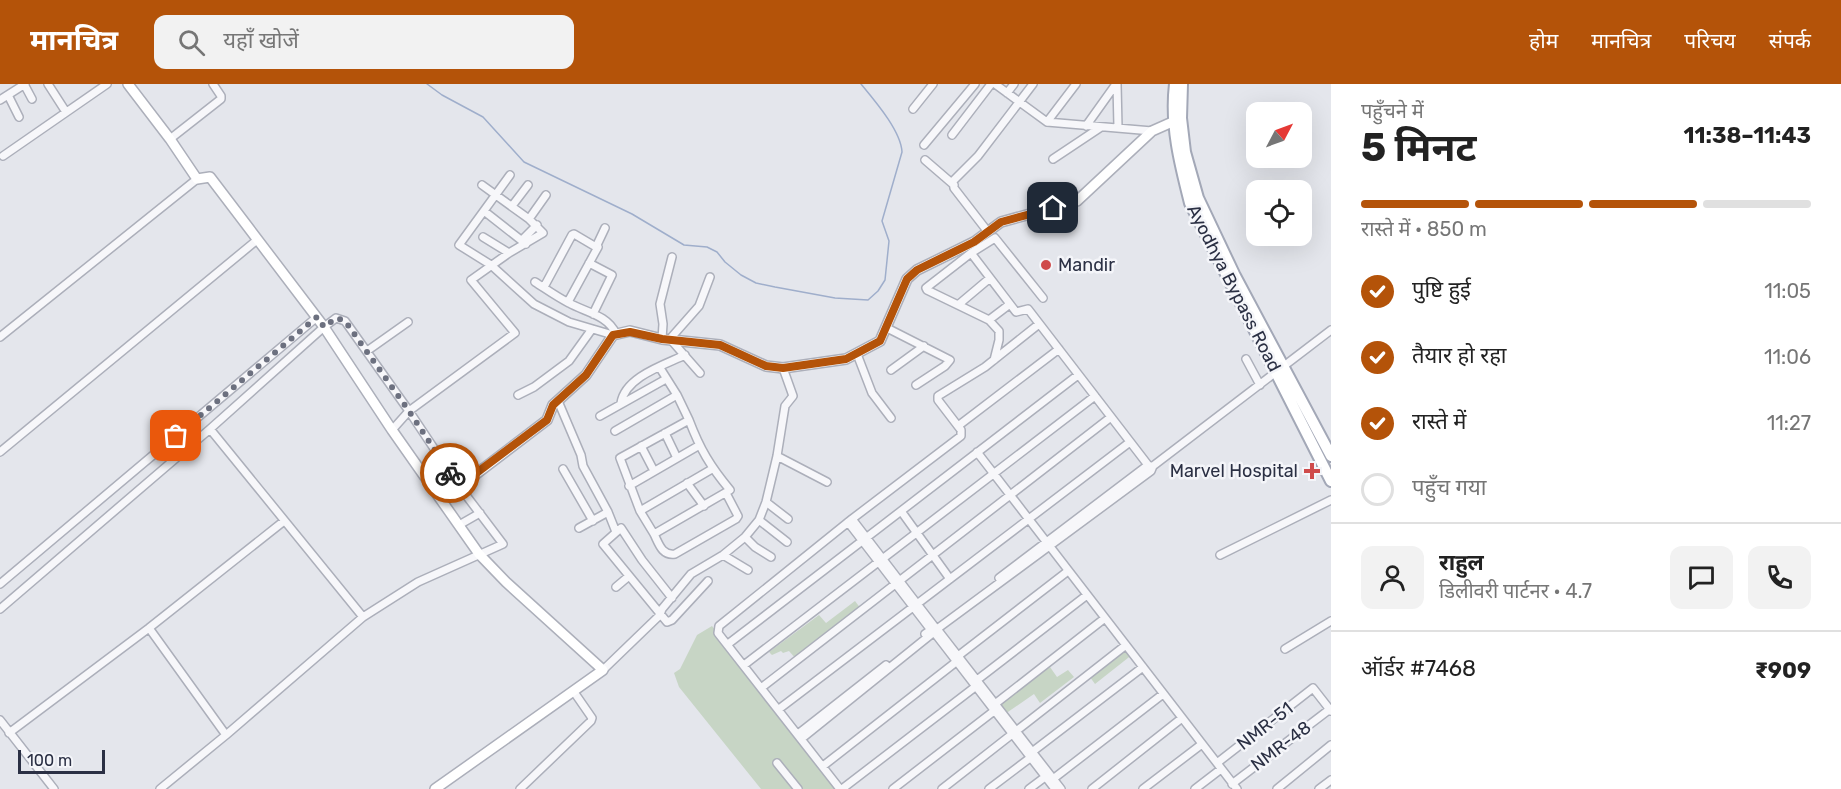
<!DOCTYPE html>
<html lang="hi">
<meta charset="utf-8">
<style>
body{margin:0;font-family:Rubik,"Noto Sans Devanagari",sans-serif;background:#f2f2f2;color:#222;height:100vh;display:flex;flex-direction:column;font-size:22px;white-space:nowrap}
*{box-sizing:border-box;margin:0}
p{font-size:20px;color:#767676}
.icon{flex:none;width:33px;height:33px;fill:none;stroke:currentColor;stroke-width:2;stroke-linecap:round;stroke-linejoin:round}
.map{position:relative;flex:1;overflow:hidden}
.sheet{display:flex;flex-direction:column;background:#fff;width:510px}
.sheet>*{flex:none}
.needle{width:39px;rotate:49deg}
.controls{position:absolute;left:1246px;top:18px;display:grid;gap:12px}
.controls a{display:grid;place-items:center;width:66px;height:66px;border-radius:12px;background:#fff;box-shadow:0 6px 24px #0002;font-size:30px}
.scale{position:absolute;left:18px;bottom:15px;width:87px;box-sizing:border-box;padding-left:6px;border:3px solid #2b3044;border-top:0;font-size:16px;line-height:21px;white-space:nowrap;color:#2b3044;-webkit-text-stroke:4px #f4f5f9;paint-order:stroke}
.pin{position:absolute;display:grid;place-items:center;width:51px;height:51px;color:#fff;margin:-26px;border-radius:12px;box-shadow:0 3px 9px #0006}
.courier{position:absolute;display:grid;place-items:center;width:60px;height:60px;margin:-30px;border:4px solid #b45309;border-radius:50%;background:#fff;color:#222;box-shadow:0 2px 8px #0007}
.headline em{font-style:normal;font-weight:700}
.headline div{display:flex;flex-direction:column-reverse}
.headline{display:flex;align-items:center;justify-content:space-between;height:102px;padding:0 30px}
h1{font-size:39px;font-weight:700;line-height:45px}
.bar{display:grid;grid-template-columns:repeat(4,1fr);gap:9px 6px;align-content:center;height:72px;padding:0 30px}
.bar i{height:8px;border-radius:4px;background:#e0e0e0}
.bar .selected{background:#b45309}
.bar p{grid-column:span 4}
.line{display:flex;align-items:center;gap:15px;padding:0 30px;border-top:2px solid #e0e0e0}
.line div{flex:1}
.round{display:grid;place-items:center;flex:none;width:63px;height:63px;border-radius:12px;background:#f2f2f2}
ol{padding:0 30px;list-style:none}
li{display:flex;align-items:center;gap:18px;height:66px}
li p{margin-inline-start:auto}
li .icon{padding:6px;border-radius:50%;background:#b45309;color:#fff;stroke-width:4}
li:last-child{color:#767676}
li i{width:33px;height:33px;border:3px solid #e0e0e0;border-radius:50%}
header{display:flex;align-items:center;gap:36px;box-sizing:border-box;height:84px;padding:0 30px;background:#b45309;color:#fff}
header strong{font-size:28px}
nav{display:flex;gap:33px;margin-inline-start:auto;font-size:21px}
.search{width:420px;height:54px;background:#f2f2f2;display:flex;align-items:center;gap:15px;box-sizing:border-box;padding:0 21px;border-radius:12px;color:#767676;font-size:22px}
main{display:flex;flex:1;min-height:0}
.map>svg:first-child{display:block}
.green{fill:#c7d5c5}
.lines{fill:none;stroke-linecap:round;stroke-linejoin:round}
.stream{stroke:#9faecb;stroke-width:1.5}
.street-casing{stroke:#acafba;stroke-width:10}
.secondary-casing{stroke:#acafba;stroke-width:12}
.primary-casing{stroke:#a3a8b7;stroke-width:14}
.street{stroke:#f7f7fa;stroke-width:7}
.secondary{stroke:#fff;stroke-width:9}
.primary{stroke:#fff;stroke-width:10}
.done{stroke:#6c707f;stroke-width:6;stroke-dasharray:0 10.8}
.route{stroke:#b45309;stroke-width:8}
.poi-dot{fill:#cf4b4b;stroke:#f4f5f9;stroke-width:2}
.labels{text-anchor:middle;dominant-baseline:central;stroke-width:5;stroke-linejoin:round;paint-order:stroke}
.poi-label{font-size:18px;fill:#2b3044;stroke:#f4f5f9;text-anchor:start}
.street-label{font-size:18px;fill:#2b3044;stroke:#f4f5f9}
</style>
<header>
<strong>मानचित्र</strong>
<div class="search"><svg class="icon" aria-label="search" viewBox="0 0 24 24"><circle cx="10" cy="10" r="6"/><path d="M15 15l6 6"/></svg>यहाँ खोजें</div>
<nav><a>होम</a><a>मानचित्र</a><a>परिचय</a><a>संपर्क</a></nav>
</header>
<main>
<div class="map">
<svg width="1331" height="705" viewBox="0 0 1331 705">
<rect width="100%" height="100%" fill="#e4e6ec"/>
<!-- green -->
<path class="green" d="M855 517 861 525 796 575 789 567 783 569 781 567 772 571 769 568 819 531 826 539Z
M712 542 837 705H761L679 603 674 589 680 585 697 551Z
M1126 561 1133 570 1095 600 1087 589Z
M1050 583 1057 593 1068 586 1074 593 1040 619 1034 610 1005 630 998 620Z"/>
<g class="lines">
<!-- stream -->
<path class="stream" d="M427 0 442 11 483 33 524 78 632 130 684 161 707 163 717 168 725 178 741 191 756 199 775 203 835 214 868 216 878 207 885 196 889 157 882 137 902 68C901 47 875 17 861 0"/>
<!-- street casing -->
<g class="street-casing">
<path id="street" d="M24 0 32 15
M48 0 66 28
M995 0 1047 38 1152 47
M1117 0 1118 43
M1007 9 1014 0
M8 11 19 33
M0 16 25 0
M913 25 933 0
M1047 38 1076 0
M1086 42 1116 0
M952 51 991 0
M170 55 221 15V12L213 0
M924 61 975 0
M3 72 107 0
M1053 75 1101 43
M925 76 954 101
M510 91 459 161 491 181 534 220 569 238 613 251
M512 122 528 101
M484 127 526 160
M529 135 546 111
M988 148 954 104 953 97 978 72 1033 0
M483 153 509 169
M522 156 537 141
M971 169 1016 228 1028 225 1148 381
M589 179 612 191 593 230
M535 198C546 205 557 213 569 219 585 228 608 231 616 250
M544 203 572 151 574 150 596 163 605 144
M568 218 598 163H596
M1010 220 989 236 927 206 926 204 971 169 995 154 1043 214
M958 221 990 194
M989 236 999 247V256L994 276
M887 244 950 276 945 282 916 301
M0 253 197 95
M662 255 663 240 660 220 672 173
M669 256 699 222 710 193
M671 256 700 289
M367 267 408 238
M857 270 872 309 891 334
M1246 275 1260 301
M660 284 677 311 689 336 620 374 640 427 654 450 730 406C710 382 700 365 689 336
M891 286 924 262
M518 311 534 303 569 277 592 245
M558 317 581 371 583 382 608 428 616 448
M621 319C625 293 664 281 685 271
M600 332 666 295
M958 342 1059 265
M210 345 363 533
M392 346 409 327 515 249 471 196 509 169 543 149 529 135 482 101
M615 347 677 311
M665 349 677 374
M641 362 654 387
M0 368 257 156
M977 368 1237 705
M777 372 827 398
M563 385 593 437
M687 399 704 422
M629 402 698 362
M766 418 788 435
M640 427 712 385
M901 427 950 495
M852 435 934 542
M759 436 787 458
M848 438 931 546 925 550
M459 441 480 429
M579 444 608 428
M654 450C659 460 662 472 675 470L736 435 738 432 726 409
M745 453 755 463 771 473
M723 471 748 486
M1220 471 1331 416
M999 494 1148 381 1151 382
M0 500 317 233
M616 503 629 492
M672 514 642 476 621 444 603 460 667 538 672 536 708 497
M0 525 210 345 324 243 336 234 345 237 409 327 459 402 503 460 418 498 363 533 226 651 160 705
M149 544 226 651
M728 560 1078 291
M1285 565 1331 537
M958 572 1068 487
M744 581 1095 312
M603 586 660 531 662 525 691 490 723 471 745 453 759 436 766 418 777 372 785 322 793 312 783 284
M977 596 1087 511
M761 604 1111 333
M995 620 1105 534
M779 625 1130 358
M0 636 54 705
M9 649 149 544 284 437
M798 650 886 581
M801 655 934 548 1055 705
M1032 668 1143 583
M777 679 798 705
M1217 679 1313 604 1331 627
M823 682 956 578
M1053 695 1163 610
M1232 700 1330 625
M520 705 591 637 592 634 574 608
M840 705 718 549 719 542 852 435 961 352V346L938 316V312L985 283 1039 240
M842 705 975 603
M893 705 994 627
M942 705 1126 561
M989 705 1030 674
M1029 705 1049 690
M1061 705 937 545 1151 387 1153 382 1331 246
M1092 705 1182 634
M1143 705 1202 660
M1195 705 1221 685
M1277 705 1331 661
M1319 705 1331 696"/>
</g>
<!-- secondary casing -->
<g class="secondary-casing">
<path id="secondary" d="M128 0 170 55 197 95 210 93 324 243 392 346 479 470 506 498 603 586 435 705
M442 416 547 336 553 321 586 291 613 251 630 247 662 255 720 261 766 282 783 284 846 275 880 257 907 195 917 186 974 158 1001 138 1077 117 1152 47 1179 35"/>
</g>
<!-- primary casing -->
<g class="primary-casing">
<path id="primary" d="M1175 0C1170 41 1180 80 1190 119L1331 397
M1182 0 1181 34 1185 68 1198 114 1234 190 1331 372"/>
</g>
<!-- street -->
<use href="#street" class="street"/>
<!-- secondary -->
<use href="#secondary" class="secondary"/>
<!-- primary -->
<use href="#primary" class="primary"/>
</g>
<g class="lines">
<!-- done -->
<path class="done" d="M176 352 317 233 324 243 336 234 345 237 409 327 450 389"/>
<!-- route -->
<path class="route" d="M450 389 459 402 547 336 553 321 586 291 613 251 630 248 662 255 720 261 766 282 783 284 846 275 880 257 907 195 917 186 974 158 1001 138 1053 124"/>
</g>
<!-- markers -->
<g class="poi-dot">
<circle cx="1046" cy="181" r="6"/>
<path d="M1309 378h6v6h6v6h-6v6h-6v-6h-6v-6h6z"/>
</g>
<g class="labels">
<!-- poi labels -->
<g class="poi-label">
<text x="1058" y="181">Mandir</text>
<text x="1298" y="387" text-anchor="end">Marvel Hospital</text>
</g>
<!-- street labels -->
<g class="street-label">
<text transform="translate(1234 204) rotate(63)">Ayodhya Bypass Road</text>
<text transform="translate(1265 642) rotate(-38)">NMR-51</text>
<text transform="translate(1281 662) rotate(-37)">NMR-48</text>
</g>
</g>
</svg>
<div class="controls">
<a><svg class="needle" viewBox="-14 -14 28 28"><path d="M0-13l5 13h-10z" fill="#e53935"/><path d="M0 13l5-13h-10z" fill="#767676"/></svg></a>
<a><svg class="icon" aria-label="locate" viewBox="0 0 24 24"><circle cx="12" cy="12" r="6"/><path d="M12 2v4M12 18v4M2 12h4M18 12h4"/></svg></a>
</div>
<div class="scale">100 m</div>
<div class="pin" style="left:176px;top:352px;background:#ea580c"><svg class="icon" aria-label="bag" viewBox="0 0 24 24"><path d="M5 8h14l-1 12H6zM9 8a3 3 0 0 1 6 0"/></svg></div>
<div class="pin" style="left:1053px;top:124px;background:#1f2937"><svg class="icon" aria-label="home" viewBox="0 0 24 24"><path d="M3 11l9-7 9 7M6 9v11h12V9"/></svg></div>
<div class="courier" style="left:450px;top:389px"><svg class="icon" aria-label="bike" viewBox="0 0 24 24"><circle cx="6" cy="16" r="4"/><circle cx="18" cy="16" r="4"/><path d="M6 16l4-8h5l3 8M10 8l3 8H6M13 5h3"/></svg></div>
</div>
<section class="sheet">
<div class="headline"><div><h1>5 मिनट</h1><p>पहुँचने में</p></div><em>11:38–11:43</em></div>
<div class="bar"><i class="selected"></i><i class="selected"></i><i class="selected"></i><i></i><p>रास्ते में · 850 m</p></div>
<ol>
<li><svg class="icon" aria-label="check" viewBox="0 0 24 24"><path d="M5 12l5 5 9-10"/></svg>पुष्टि हुई<p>11:05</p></li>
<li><svg class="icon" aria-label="check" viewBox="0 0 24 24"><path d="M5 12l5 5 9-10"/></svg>तैयार हो रहा<p>11:06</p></li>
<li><svg class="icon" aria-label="check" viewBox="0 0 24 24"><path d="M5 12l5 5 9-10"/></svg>रास्ते में<p>11:27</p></li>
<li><i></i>पहुँच गया</li>
</ol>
<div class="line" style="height:108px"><a class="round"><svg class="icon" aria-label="person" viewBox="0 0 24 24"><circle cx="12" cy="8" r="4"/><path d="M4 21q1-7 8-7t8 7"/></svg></a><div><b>राहुल</b><p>डिलीवरी पार्टनर · 4.7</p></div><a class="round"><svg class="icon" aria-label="chat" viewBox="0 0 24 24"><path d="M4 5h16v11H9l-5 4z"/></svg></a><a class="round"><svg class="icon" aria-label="phone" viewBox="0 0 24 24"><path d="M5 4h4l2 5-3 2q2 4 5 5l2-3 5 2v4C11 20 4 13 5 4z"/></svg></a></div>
<div class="line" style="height:78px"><div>ऑर्डर #7468</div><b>₹909</b></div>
</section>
</main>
